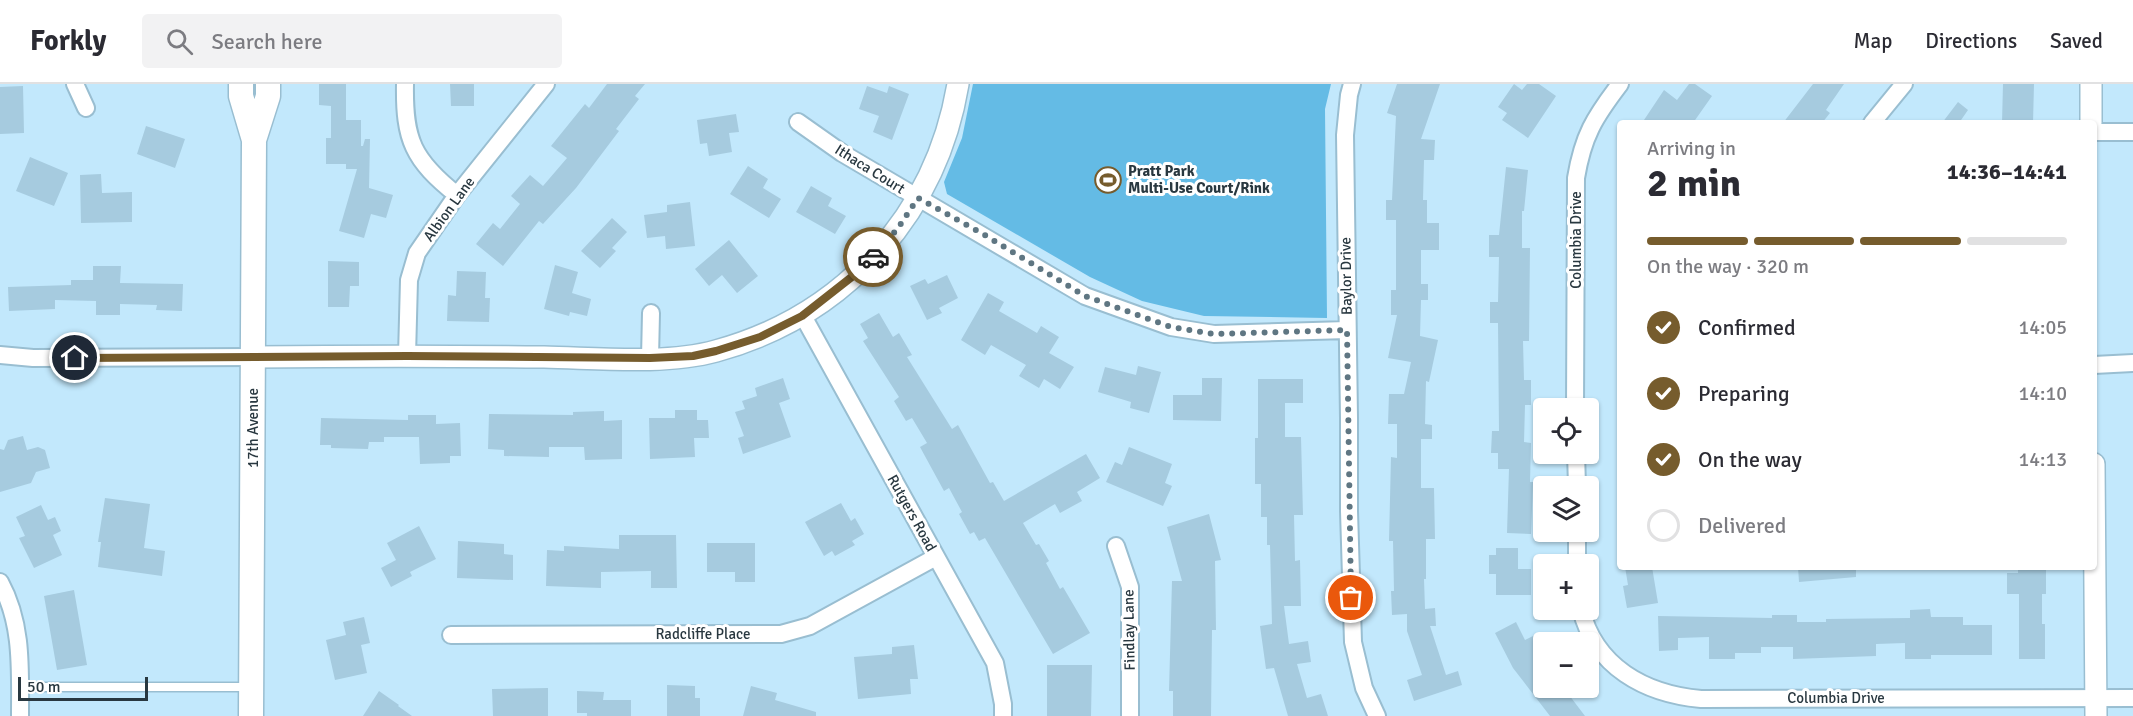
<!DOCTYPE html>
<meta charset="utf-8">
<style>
body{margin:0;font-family:Signika,sans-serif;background:#f2f2f3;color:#2b2b33;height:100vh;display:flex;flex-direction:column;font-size:22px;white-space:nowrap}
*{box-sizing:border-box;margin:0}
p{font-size:20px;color:#7c7c81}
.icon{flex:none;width:33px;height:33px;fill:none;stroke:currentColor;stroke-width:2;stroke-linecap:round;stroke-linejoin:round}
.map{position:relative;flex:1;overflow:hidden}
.side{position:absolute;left:1617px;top:36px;width:480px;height:450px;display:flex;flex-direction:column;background:#fff;border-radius:6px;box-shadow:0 2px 4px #0004}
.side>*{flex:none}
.buttons{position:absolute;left:1533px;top:314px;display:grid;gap:12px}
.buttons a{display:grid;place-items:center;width:66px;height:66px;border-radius:6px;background:#fff;box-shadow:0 2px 4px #0004;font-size:30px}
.scale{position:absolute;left:18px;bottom:15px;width:130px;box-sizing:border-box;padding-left:6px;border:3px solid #293840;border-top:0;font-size:16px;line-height:21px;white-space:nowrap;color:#293840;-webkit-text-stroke:4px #fff;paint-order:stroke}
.pin{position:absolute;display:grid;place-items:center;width:51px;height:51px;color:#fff;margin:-26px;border:3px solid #fff;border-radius:50%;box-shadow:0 2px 6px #0007}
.courier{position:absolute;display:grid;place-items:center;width:60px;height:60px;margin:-30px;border:4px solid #765c2d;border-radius:50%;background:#fff;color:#222;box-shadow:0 2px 8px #0007}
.summary em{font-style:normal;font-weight:700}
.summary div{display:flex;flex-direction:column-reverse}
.summary{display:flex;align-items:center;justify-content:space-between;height:102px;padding:0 30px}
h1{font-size:39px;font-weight:700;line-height:45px}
.bar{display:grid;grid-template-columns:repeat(4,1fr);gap:9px 6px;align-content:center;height:72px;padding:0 30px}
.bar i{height:8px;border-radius:4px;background:#e1e1e2}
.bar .selected{background:#765c2d}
.bar p{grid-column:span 4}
ol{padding:0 30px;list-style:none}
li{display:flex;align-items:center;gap:18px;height:66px}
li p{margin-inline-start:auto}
li .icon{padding:6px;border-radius:50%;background:#765c2d;color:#fff;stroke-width:4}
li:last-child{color:#7c7c81}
li i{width:33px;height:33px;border:3px solid #e1e1e2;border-radius:50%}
header{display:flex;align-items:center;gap:36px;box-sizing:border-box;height:84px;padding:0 30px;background:#fff;border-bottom:2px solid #e1e1e2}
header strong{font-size:28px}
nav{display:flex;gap:33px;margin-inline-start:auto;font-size:21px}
.search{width:420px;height:54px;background:#f2f2f3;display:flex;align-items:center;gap:15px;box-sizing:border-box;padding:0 21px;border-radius:6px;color:#7c7c81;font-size:22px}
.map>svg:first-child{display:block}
.green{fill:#64bbe5}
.building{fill:#a6cbdf}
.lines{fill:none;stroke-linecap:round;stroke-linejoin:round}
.service-casing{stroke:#99bed1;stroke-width:11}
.minor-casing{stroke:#99bed1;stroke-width:20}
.tertiary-casing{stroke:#99bed1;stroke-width:24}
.secondary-casing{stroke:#99bed1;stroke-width:27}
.service{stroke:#fff;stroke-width:8}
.minor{stroke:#fff;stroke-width:16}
.tertiary{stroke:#fff;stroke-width:21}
.secondary{stroke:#fff;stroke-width:24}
.done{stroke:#5f7682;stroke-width:6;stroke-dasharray:0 10.8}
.route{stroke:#765c2d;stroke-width:8}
.labels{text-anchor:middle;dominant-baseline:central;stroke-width:6;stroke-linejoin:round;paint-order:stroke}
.street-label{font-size:15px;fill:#293840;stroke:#fff}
.poi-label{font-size:15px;font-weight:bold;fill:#293840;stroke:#fff;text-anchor:start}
</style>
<header>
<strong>Forkly</strong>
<div class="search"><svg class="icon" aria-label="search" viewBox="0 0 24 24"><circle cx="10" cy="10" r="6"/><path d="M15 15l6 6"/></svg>Search here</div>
<nav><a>Map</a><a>Directions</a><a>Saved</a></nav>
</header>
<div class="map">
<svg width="2133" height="632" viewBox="0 0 2133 632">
<rect width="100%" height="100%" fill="#c2e8fc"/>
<!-- green -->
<path class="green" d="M973 0H1331L1325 25 1327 234 1204 232 1142 217 1090 193 947 110 944 98 962 54Z"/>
<!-- building -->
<path class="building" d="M319 0H346V36H361V62H363L365 55H370L369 104 393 111 386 134 371 130 364 154 339 147 357 85H346V80H326V54H331V22L319 21Z
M450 0H474V22H451Z
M607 0H645L635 12 639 15 616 45 619 47 576 104 543 140 539 137 503 182 476 160 493 139 500 145 520 120 511 112 530 91 543 102 567 74 551 62 585 20 589 24Z
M1397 0H1440L1421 55 1435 56 1434 76H1424L1423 116H1427V139H1439V166H1421V200H1428V216H1421L1420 252 1438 256 1429 298 1426 297 1425 340 1432 341V355H1421V404H1434L1435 455H1426V495H1424L1425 525 1435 524 1436 542H1430L1446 591 1458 587 1462 601 1414 617 1407 596 1422 591 1407 547V530L1392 531 1391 507H1394L1393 457H1389L1391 373 1397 374V340H1388L1389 310H1404L1411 278 1388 274 1397 231H1391V206H1396V136H1386V116H1392L1396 32 1387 29Z
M1514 0 1522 6 1527 0H1539L1556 12 1528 54 1502 36 1507 29 1498 23Z
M1689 0H1695L1712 12 1693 39H1642L1664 6 1677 16Z
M1813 0H1844L1826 26 1830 29 1822 39H1783Z
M2003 0H2034L2033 39H2002Z
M23 2 24 49 0 50V3Z
M867 2 887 9 889 2 909 10 892 56 873 48 879 32 859 25Z
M1958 18 1968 26 1959 39H1942Z
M736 30 739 48 729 49 732 68 709 72 707 59 700 60 697 36Z
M146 42 185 55 175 84 137 70Z
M30 73 68 89 54 122 16 107Z
M748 82 768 95 763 104 781 115 769 134 730 110Z
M1506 83 1528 86 1524 127H1522V164H1530L1529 257H1523L1524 296H1531V321H1525L1524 358 1531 359 1530 398H1533L1531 450 1507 449 1509 385H1498V369H1491L1492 347H1499L1498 239H1490V218H1498L1499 173H1489V151H1499Z
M101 90 102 109 132 108V138L81 139 80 91Z
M811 102 832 114 828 122 846 132 835 150 796 128Z
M690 118 695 162 666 165 665 152 647 154 644 131 667 128V121Z
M612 134 627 148 612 164 616 167 600 184 581 167Z
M729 156 758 192 737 209 722 191 709 202 695 185Z
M328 177 359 178V202H350L349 223H328Z
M555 181 578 188 572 209 591 215 587 232 570 228 569 232 544 225Z
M93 182H121L120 199 183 200 182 227 156 226 157 221 120 220V231H96V217L55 216V225L9 227 8 203 71 201V196H93Z
M457 187 486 188 485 214H490L489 238 447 237 448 211 456 212Z
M947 191 958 214 939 224 942 229 927 236 910 202 925 195 928 200Z
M988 209 1004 218 999 227 1037 249 1041 242 1059 253 1049 269 1074 283 1060 305 1044 295 1039 304 1019 292 1026 281 991 261 985 271 961 256Z
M879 229 893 253 899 249 912 271 907 273 952 345 958 341 990 399 993 398 1004 417 1086 370 1100 394 1077 408 1082 417 1060 429 1055 420 1023 439 1036 461 1039 460 1049 477 1046 479 1060 505 1063 503 1090 549 1053 570 985 454 979 457 974 448 970 450 959 430 962 428 949 404 944 407 920 363 927 359 912 334 906 337 894 317 899 313 863 257 868 254 860 240Z
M1138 282 1161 288 1149 329 1130 324 1131 318 1098 308 1105 283 1136 291Z
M783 294 790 315 779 319 791 353 743 370 738 354 744 352 735 328 745 325 742 317 757 312 755 304Z
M1202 294H1222L1221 337 1173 336V311H1202Z
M1258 295H1303V319H1285V353H1301L1303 431H1294L1295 477 1300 476 1301 522H1284L1289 560 1308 557 1311 578 1297 580 1307 614 1321 610 1328 632H1288L1274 584 1266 585 1260 542 1272 540 1270 461H1267V433H1261V400H1255V354H1258Z
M675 326H697V336H708L709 354H694L695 373 650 375 649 334H675Z
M604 327V337L622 336V375L585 376 584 363H549V373L504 372V366L488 365 489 330 573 331V328Z
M408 331H436V340L460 339 461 372H450V379L420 380 419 353H384V358H369L368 365 331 364V361H320L321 334 408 336Z
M23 352 27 366 38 363 45 366 50 384 36 388 31 399 0 408V365L4 366 8 356Z
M1129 363 1172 380 1165 399 1172 402 1163 422 1106 398 1115 378 1122 381Z
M105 414 150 420 144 464 165 467 162 492 98 483 101 458H98Z
M841 419 851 437 855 434 864 450 852 457 855 461 835 472 832 467 824 472 805 438Z
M41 421 48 436 55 433 61 447 53 451 62 471 34 484 19 454 25 452 16 433Z
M1209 430 1221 476 1215 477 1216 546H1212L1211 632H1173V607H1169L1172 497H1182L1167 443Z
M419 442 436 475 410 488 412 492 391 503 381 484 396 476 387 459Z
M619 451H676L677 504H651V487L601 488V504L546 502 547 466 564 467V462L619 465Z
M458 457 504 460V470L513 471V496L457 494Z
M707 459H755V498H735V488H707Z
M1496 464H1518V485H1531V511H1496V490H1489V471H1496Z
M1625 483H1652L1658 519 1627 524 1623 502 1628 501Z
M1798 483H1856V493L1799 498Z
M2018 483H2046V510H2042V540H2045V575H2019V510H2007V489H2018Z
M74 506 87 581 57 586 44 512Z
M1930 525 1931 533H1963V541H1992V571H1931V575H1905V559L1876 560V572L1793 575V563H1761V569H1735V575H1709V553L1678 554V566L1659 567 1658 532 1772 534V531H1797V538H1826V535L1910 534V526Z
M364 533 370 559 361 561 367 589 335 596 326 556 346 551 343 538Z
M1516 538 1525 556 1535 551 1544 566V603H1563L1585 632H1550L1513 584 1495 549Z
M914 561 918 595H910L911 610 858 615 854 573 892 570V563Z
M1047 581H1092L1091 632H1047Z
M667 601 695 602V614H700V632H667Z
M751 602 777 609 775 616 816 628V632H743Z
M548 604V632H493L492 605Z
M379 607 399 621 398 622 412 632H363Z
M577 607 604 608 603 616H631V632H587V629H577Z"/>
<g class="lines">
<!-- service casing -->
<g class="service-casing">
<path id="service" d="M20 603H248"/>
</g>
<!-- minor casing -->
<g class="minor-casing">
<path id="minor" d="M75 0 86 24
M405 0C404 56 413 76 457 111
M1352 0 1349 11 1345 51 1349 334V427L1353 558 1364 604 1377 632
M798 38 842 69 1085 212 1171 243 1214 250 1347 246
M1872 39 1904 0
M2094 48H2133
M803 232 995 579 1003 620V632
M0 271 33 274 253 273
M407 272 409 196 417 169 457 111 546 0
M650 274 651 229
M2094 281 2133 279
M1575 324 1576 94C1583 52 1594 34 1620 0
M1576 369 1577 402
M1116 462 1130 503V632
M1577 480V447
M0 498C23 540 20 585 20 632
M1581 525C1595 583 1645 610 1701 615L2133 614
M451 551 781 550 810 542 936 473"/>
</g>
<!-- tertiary casing -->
<g class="tertiary-casing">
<path id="tertiary" d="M2091 0V39
M253 273C350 272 447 272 544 273 597 274 665 281 716 267 844 232 936 131 958 0
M2094 380 2096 632"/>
</g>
<!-- secondary casing -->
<g class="secondary-casing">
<path id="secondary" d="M241 0V12L254 56 251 632
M254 56 268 12V0"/>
</g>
<!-- service -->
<use href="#service" class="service"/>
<!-- minor -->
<use href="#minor" class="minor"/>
<!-- tertiary -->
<use href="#tertiary" class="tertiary"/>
<!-- secondary -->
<use href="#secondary" class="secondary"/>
</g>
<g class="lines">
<!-- done -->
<path class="done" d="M873 173 898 144 918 114 983 150 1085 212 1171 243 1214 250 1347 246 1351 514"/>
<!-- route -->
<path class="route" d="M75 274 407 272 650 274 693 272 716 267 760 253 802 232 867 181 873 173"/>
</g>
<!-- icons -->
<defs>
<g id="stadium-ring" transform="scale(1.35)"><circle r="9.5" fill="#fff" stroke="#765c2d" stroke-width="1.5"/><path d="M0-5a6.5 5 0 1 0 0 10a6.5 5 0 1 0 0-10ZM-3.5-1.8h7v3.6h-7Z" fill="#765c2d"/></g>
</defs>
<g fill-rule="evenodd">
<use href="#stadium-ring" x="1108" y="96"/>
</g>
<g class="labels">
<!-- street labels -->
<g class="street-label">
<text transform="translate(870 85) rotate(32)">Ithaca Court</text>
<text transform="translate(449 125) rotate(-54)">Albion Lane</text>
<text transform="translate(1576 156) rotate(-90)">Columbia Drive</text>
<text transform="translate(1346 192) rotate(-91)">Baylor Drive</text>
<text transform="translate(253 344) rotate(-90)">17th Avenue</text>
<text transform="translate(912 429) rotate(61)">Rutgers Road</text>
<text transform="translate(1129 546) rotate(-91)">Findlay Lane</text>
<text x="703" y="550">Radcliffe Place</text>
<text x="1836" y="614">Columbia Drive</text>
</g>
<!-- poi labels -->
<g class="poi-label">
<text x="1128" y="87">Pratt Park<tspan x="1128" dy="17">Multi-Use Court/Rink</tspan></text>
</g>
</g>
</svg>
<div class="buttons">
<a><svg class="icon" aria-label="locate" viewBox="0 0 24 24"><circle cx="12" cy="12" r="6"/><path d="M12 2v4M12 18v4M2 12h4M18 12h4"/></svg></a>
<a><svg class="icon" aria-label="layers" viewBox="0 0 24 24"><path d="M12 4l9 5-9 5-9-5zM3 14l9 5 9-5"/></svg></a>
<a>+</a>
<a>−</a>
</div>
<div class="scale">50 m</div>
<div class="pin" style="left:1351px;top:514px;background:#ea580c"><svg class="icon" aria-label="bag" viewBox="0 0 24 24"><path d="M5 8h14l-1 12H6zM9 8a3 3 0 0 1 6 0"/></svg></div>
<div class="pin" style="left:75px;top:274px;background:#1f2937"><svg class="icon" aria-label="home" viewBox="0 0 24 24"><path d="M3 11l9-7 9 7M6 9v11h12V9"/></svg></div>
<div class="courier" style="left:873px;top:173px"><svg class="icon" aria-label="car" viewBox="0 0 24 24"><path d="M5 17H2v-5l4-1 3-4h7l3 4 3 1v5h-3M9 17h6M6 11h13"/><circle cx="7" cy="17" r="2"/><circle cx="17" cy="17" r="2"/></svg></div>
<section class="side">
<div class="summary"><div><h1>2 min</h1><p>Arriving in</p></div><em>14:36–14:41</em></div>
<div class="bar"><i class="selected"></i><i class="selected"></i><i class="selected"></i><i></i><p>On the way · 320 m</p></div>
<ol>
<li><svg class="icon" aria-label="check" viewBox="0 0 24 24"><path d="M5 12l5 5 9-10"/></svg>Confirmed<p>14:05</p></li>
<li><svg class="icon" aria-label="check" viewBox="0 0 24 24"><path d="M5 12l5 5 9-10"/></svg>Preparing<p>14:10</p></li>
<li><svg class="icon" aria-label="check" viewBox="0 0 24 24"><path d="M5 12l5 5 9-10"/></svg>On the way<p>14:13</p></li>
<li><i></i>Delivered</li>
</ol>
</section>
</div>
